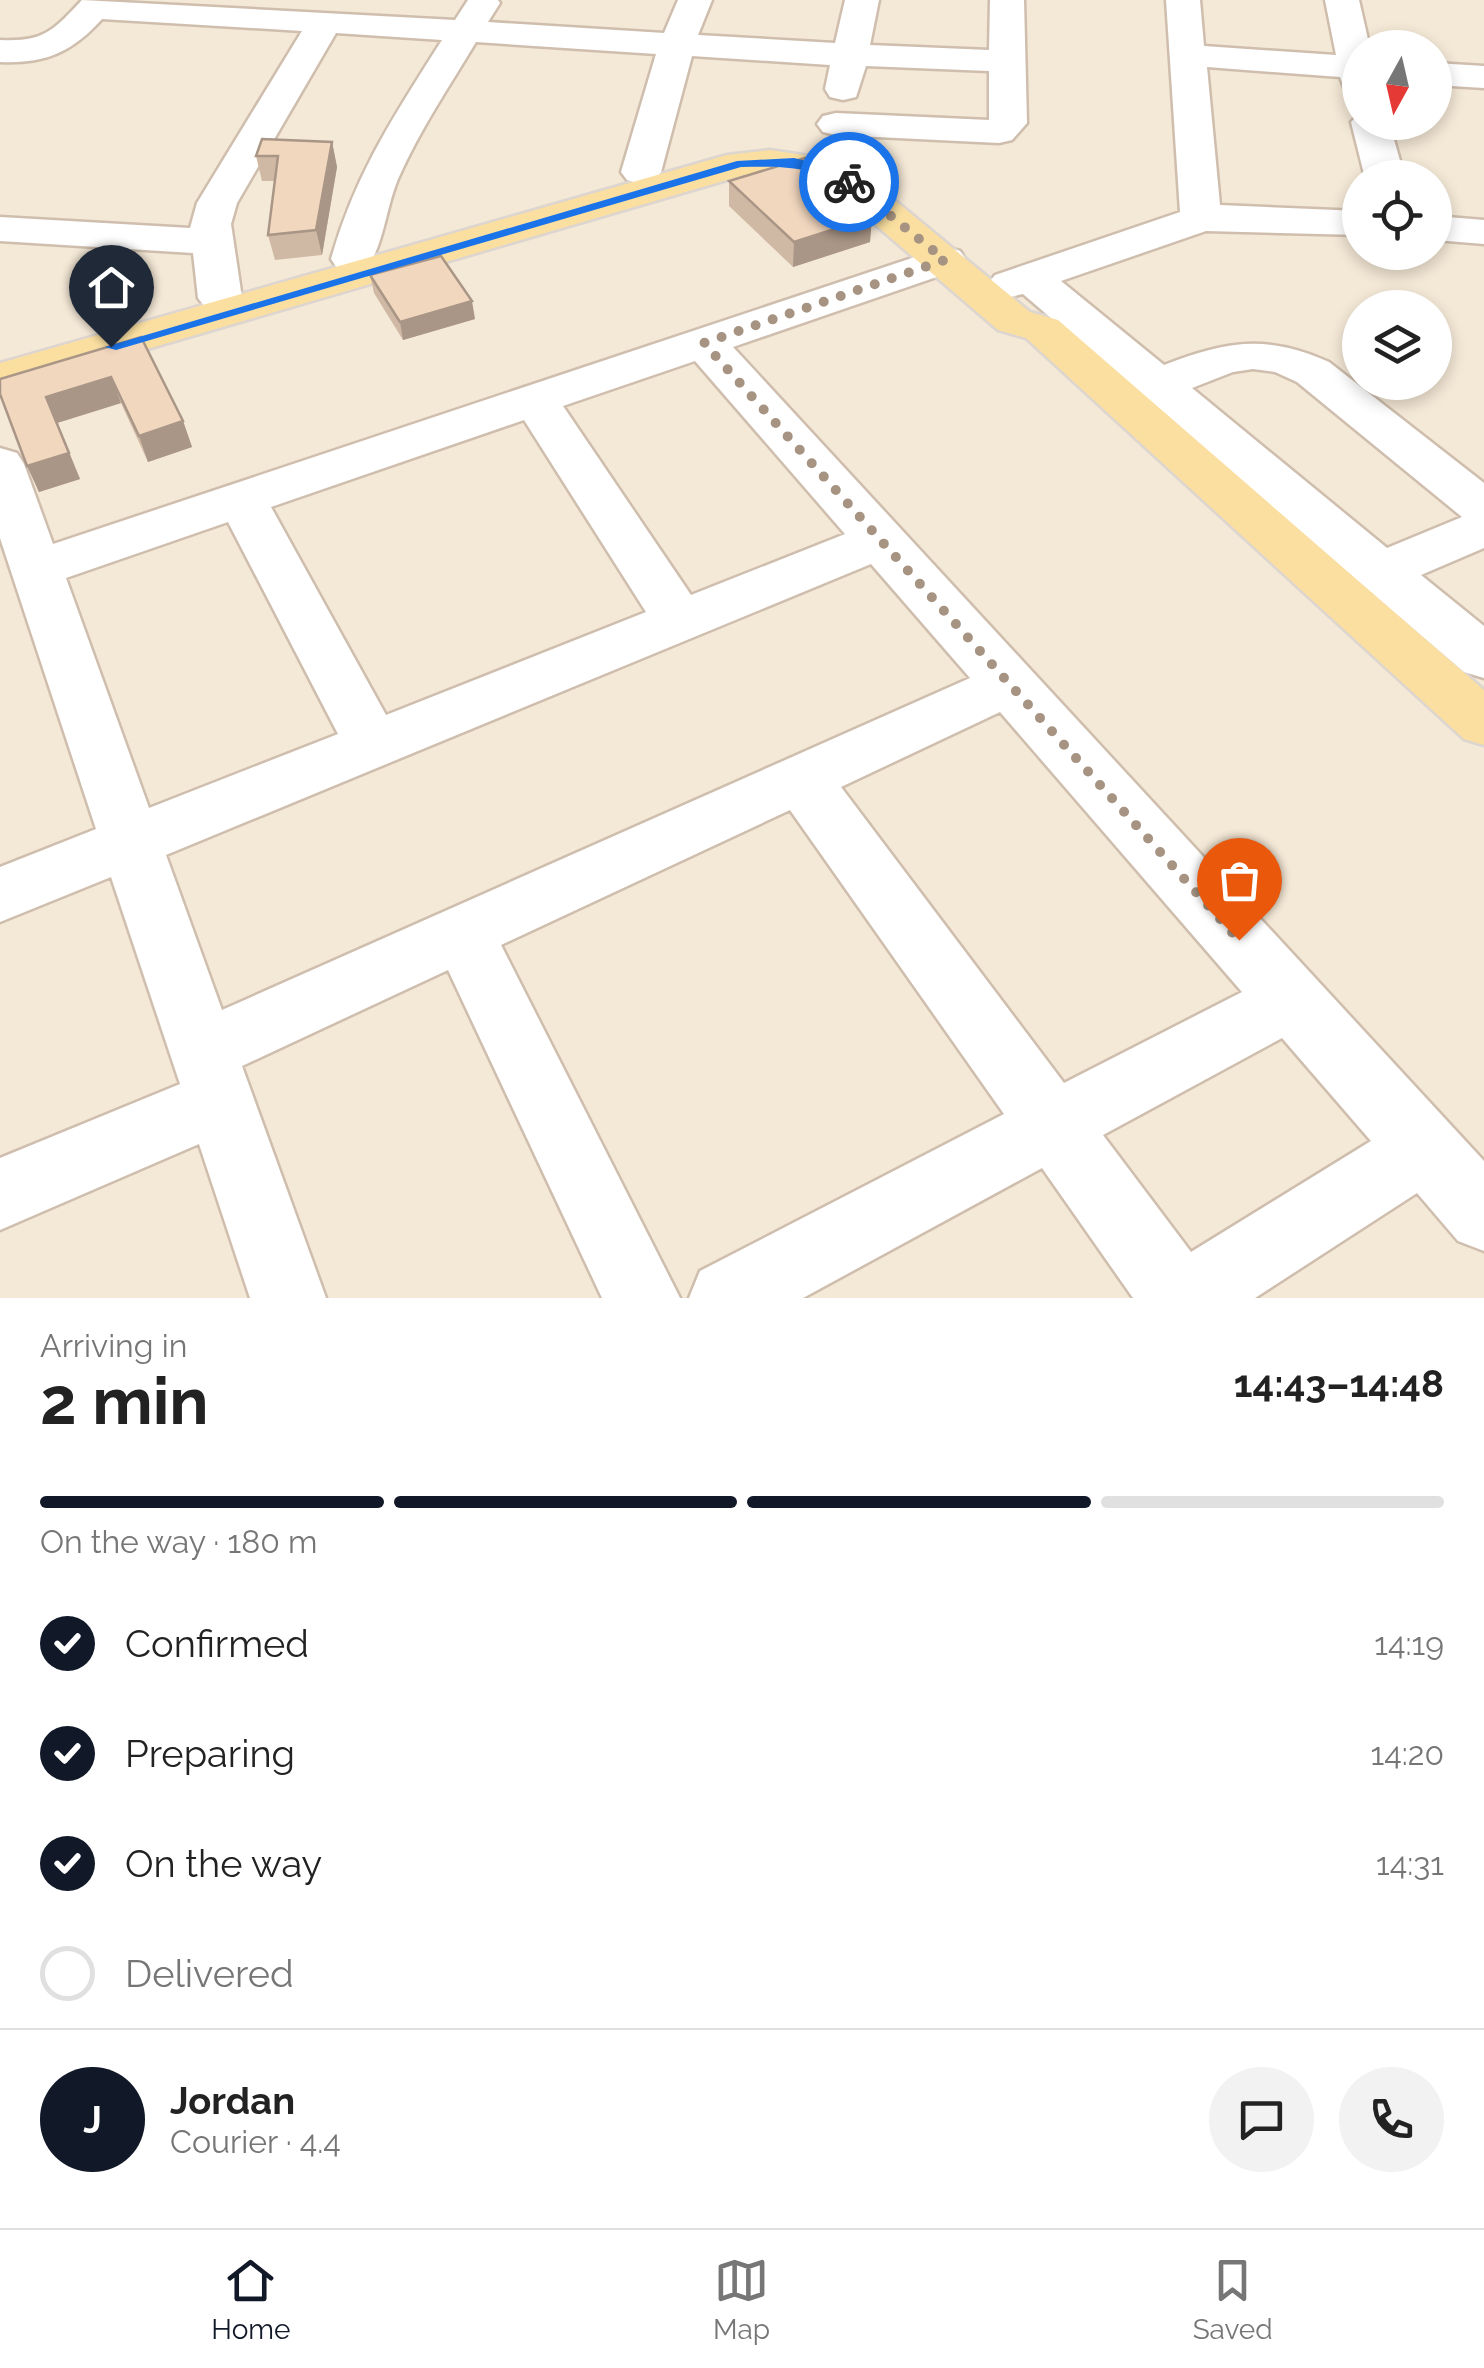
<!DOCTYPE html>
<meta charset="utf-8">
<style>
body{margin:0;font-family:Raleway,sans-serif;background:#f2f2f2;color:#222;height:100vh;display:flex;flex-direction:column;font-size:38px;white-space:nowrap}
*{box-sizing:border-box;margin:0}
p{font-size:32px;color:#767676}
.icon{flex:none;width:55px;height:55px;fill:none;stroke:currentColor;stroke-width:2;stroke-linecap:round;stroke-linejoin:round}
.map{position:relative;height:1298px;overflow:hidden}
.drawer{display:flex;flex-direction:column;background:#fff;flex:1}
.drawer>*{flex:none}
.needle{width:65px;rotate:188deg}
.fabs{position:absolute;left:1342px;top:30px;display:grid;gap:20px}
.fabs a{display:grid;place-items:center;width:110px;height:110px;border-radius:50%;background:#fff;box-shadow:0 5px 15px #0003;font-size:50px}
.pin{position:absolute;display:grid;place-items:center;width:85px;height:85px;color:#fff;margin:-102px -42px;border-radius:50% 50% 50% 0;rotate:-45deg;box-shadow:0 0 10px #0007}
.pin .icon{rotate:45deg}
.courier{position:absolute;display:grid;place-items:center;width:100px;height:100px;margin:-50px;border:8px solid #1a73e8;border-radius:50%;background:#fff;color:#222;box-shadow:0 2px 12px #0007}
.overview em{font-style:normal;font-weight:700}
.overview div{display:flex;flex-direction:column-reverse}
.overview{display:flex;align-items:center;justify-content:space-between;height:170px;padding:0 40px}
h1{font-size:65px;font-weight:700;line-height:75px}
.bar{display:grid;grid-template-columns:repeat(4,1fr);gap:15px 10px;align-content:center;height:120px;padding:0 40px}
.bar i{height:12px;border-radius:8px;background:#e0e0e0}
.bar .selected{background:#111827}
.bar p{grid-column:span 4}
.line{display:flex;align-items:center;gap:25px;padding:0 40px;border-top:2px solid #e0e0e0}
.line div{flex:1}
.round{display:grid;place-items:center;flex:none;width:105px;height:105px;border-radius:52px;background:#f2f2f2}
ol{padding:0 40px;list-style:none}
li{display:flex;align-items:center;gap:30px;height:110px}
li p{margin-inline-start:auto}
li .icon{padding:10px;border-radius:50%;background:#111827;color:#fff;stroke-width:4}
li:last-child{color:#767676}
li i{width:55px;height:55px;border:5px solid #e0e0e0;border-radius:50%}
.dock{display:flex;justify-content:space-around;align-items:center;height:140px;border-top:2px solid #e0e0e0;background:#fff;font-size:28px;color:#767676}
.dock a{display:grid;justify-items:center;gap:5px}
.dock .selected{color:#111827}
.map>svg:first-child{display:block}
.residential{fill:#f4e8d6;fill-rule:evenodd}
.lines{fill:none;stroke-linecap:round;stroke-linejoin:round}
.minor-casing{stroke:#cfbead;stroke-width:5}
.major-casing{stroke:#dcd5d0;stroke-width:5}
.minor{fill:#fff;fill-rule:evenodd}
.major{fill:#fadfa1;fill-rule:evenodd}
.wall{fill:#d0b9a4}
.shaded-wall{fill:#a99686}
.building{fill:#f2d7bf;stroke:#a99686;stroke-width:2.5}
.route{fill:#1a73e8}
.done{stroke:#a69382;stroke-width:10;stroke-dasharray:0 18}
</style>
<div class="map">
<svg width="1484" height="1298" viewBox="0 0 1484 1298">
<rect width="100%" height="100%" fill="#fcf6e8"/>
<!-- residential -->
<path class="residential" d="M0 0H1484V1298H0ZM1360 48H1435V122H1360ZM1360 178H1435V252H1360ZM1360 308H1435V382H1360Z"/>
<g class="lines">
<!-- minor casing -->
<g class="minor-casing">
<path id="minor" d="M82 0 455 20 468 0H498L500 3 488 22 664 33 678 0H712L698 35 835 43 845 0H879L870 45 989 50 990 0H1024L1027 123 1012 140 999 143 836 135 823 132 817 124 823 116 836 113 989 120V71L866 66 856 97 843 100 830 97 825 89 830 65 692 56 661 172 655 180 641 184 627 180 621 172 656 54 476 42C449 87 419 131 398 179 386 207 384 244 367 268L352 272 337 268 331 259C356 172 394 116 442 40L336 33 237 203 231 224 242 298 235 307 220 311 205 307 198 298 193 253 0 241V217L190 228 197 203 302 31 102 19C72 52 46 64 0 62V40C44 42 53 31 82 0Z
M1166 0H1200L1204 46 1336 55 1325 0H1359L1370 48H1360V98L1347 95 1340 77 1207 67 1220 205 1360 211V235L1206 231 1061 281 1164 365C1227 341 1266 334 1329 362L1484 483V548L1421 575 1484 626V678L1464 672 1023 294 1010 297 995 293 988 284 995 275 1180 212ZM1253 369 1275 372 1297 382 1462 517 1387 548 1192 388 1233 372Z
M1435 63 1484 66V88L1435 85Z
M1360 113V122H1389L1405 178H1365L1351 122Z
M1435 216 1484 220V244L1435 240Z
M945 247 960 251 966 260 960 269 733 347 1484 1161V1251L1458 1241 1417 1193 1255 1298H1133L1042 1168 803 1298H689L700 1271 1004 1114 790 810 501 945 680 1298H602L448 970 242 1066 326 1298H250L199 1144 0 1230V1158L180 1084 111 877 0 922V867L96 829 0 538V448L17 453 24 464 53 544ZM695 361 845 534 691 595 563 406ZM524 420 646 612 386 715 271 507ZM228 522 338 734 149 808 66 578ZM871 564 970 678 222 1010 166 855ZM1000 712 1242 992 1064 1083 841 787ZM1282 1038 1371 1141 1191 1252 1103 1135Z"/>
</g>
<!-- major casing -->
<g class="major-casing">
<path id="major" d="M770 150 823 158 863 174 1030 312 1058 320 1484 690V745L1464 739 1026 338 998 330 835 190 796 176 744 175 0 392V363L727 155Z"/>
</g>
<!-- minor -->
<use href="#minor" class="minor"/>
<!-- major -->
<use href="#major" class="major"/>
</g>
<!-- wall -->
<path class="wall" d="M332 142 337 167 322 255 275 260 268 235 275 181H262L256 156Z
M729 181 872 217 870 242 793 267 729 206Z
M370 275 475 319 403 340 374 293Z
M141 337 183 421 192 447 148 462 121 403 57 423 80 479 39 492 0 394Z"/>
<!-- shaded-wall -->
<path class="shaded-wall" d="M332 142 337 167 322 255 316 230Z
M872 217 870 242 793 267 794 242Z
M472 301 475 319 403 340 400 322Z
M111 377 121 403 57 423 80 479 39 492 27 466 46 397Z
M183 421 192 447 148 462 139 436Z"/>
<!-- building -->
<path class="building" d="M262 139 332 142 316 230 268 235 278 156H256Z
M805 158 872 217 794 242 729 181Z
M441 256 472 301 400 322 370 275Z
M141 337 183 421 139 436 111 377 46 397 69 453 27 466 0 394V379Z"/>
<!-- route -->
<path class="route" d="M794 158 827 166 855 182 845 185C810 166 781 166 741 167L116 350 105 347 737 161Z"/>
<g class="lines">
<!-- done -->
<path class="done" d="M849 182 945 260 704 343 1239 940"/>
</g>
</svg>
<div class="fabs">
<a><svg class="needle" viewBox="-14 -14 28 28"><path d="M0-13l5 13h-10z" fill="#e53935"/><path d="M0 13l5-13h-10z" fill="#767676"/></svg></a>
<a><svg class="icon" aria-label="locate" viewBox="0 0 24 24"><circle cx="12" cy="12" r="6"/><path d="M12 2v4M12 18v4M2 12h4M18 12h4"/></svg></a>
<a><svg class="icon" aria-label="layers" viewBox="0 0 24 24"><path d="M12 4l9 5-9 5-9-5zM3 14l9 5 9-5"/></svg></a>
</div>
<div class="pin" style="left:1239px;top:940px;background:#ea580c"><svg class="icon" aria-label="bag" viewBox="0 0 24 24"><path d="M5 8h14l-1 12H6zM9 8a3 3 0 0 1 6 0"/></svg></div>
<div class="pin" style="left:111px;top:347px;background:#1f2937"><svg class="icon" aria-label="home" viewBox="0 0 24 24"><path d="M3 11l9-7 9 7M6 9v11h12V9"/></svg></div>
<div class="courier" style="left:849px;top:182px"><svg class="icon" aria-label="bike" viewBox="0 0 24 24"><circle cx="6" cy="16" r="4"/><circle cx="18" cy="16" r="4"/><path d="M6 16l4-8h5l3 8M10 8l3 8H6M13 5h3"/></svg></div>
</div>
<section class="drawer">
<div class="overview"><div><h1>2 min</h1><p>Arriving in</p></div><em>14:43–14:48</em></div>
<div class="bar"><i class="selected"></i><i class="selected"></i><i class="selected"></i><i></i><p>On the way · 180 m</p></div>
<ol>
<li><svg class="icon" aria-label="check" viewBox="0 0 24 24"><path d="M5 12l5 5 9-10"/></svg>Confirmed<p>14:19</p></li>
<li><svg class="icon" aria-label="check" viewBox="0 0 24 24"><path d="M5 12l5 5 9-10"/></svg>Preparing<p>14:20</p></li>
<li><svg class="icon" aria-label="check" viewBox="0 0 24 24"><path d="M5 12l5 5 9-10"/></svg>On the way<p>14:31</p></li>
<li><i></i>Delivered</li>
</ol>
<div class="line" style="height:180px"><b class="round" style="background:#111827;color:#fff">J</b><div><b>Jordan</b><p>Courier · 4.4</p></div><a class="round"><svg class="icon" aria-label="chat" viewBox="0 0 24 24"><path d="M4 5h16v11H9l-5 4z"/></svg></a><a class="round"><svg class="icon" aria-label="phone" viewBox="0 0 24 24"><path d="M5 4h4l2 5-3 2q2 4 5 5l2-3 5 2v4C11 20 4 13 5 4z"/></svg></a></div>
</section>
<nav class="dock">
<a class="selected"><svg class="icon" aria-label="home" viewBox="0 0 24 24"><path d="M3 11l9-7 9 7M6 9v11h12V9"/></svg>Home</a>
<a><svg class="icon" aria-label="map" viewBox="0 0 24 24"><path d="M3 6l6-2 6 2 6-2v14l-6 2-6-2-6 2zM9 4v14M15 6v14"/></svg>Map</a>
<a><svg class="icon" aria-label="saved" viewBox="0 0 24 24"><path d="M7 4h10v16l-5-4-5 4z"/></svg>Saved</a>
</nav>
